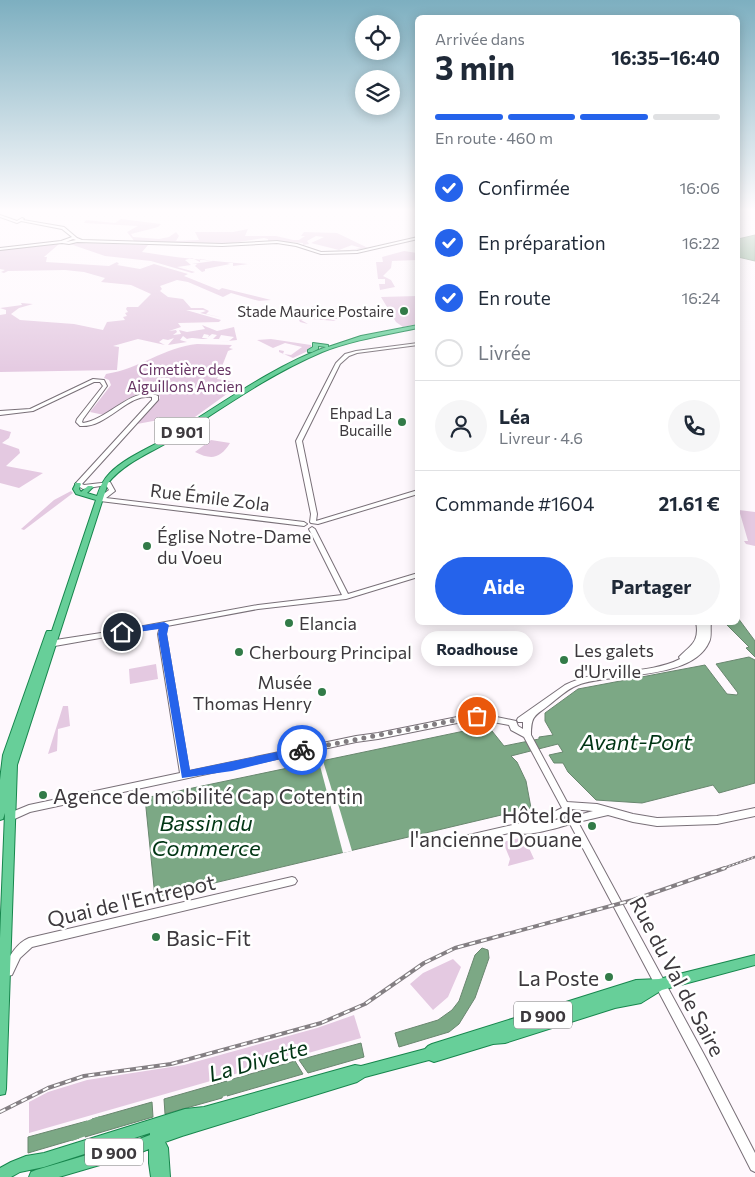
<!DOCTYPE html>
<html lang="fr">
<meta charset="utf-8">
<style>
body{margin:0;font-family:Commissioner,sans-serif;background:#f6f6f7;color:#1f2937;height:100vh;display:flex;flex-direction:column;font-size:19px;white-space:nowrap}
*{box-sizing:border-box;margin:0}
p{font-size:16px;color:#747a83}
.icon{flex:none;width:28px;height:28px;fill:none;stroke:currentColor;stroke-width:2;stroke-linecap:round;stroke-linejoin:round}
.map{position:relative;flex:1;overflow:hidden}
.side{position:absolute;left:415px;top:15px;width:325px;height:610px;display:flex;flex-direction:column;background:#fff;border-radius:8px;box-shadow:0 2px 12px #0003}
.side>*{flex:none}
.controls{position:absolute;left:355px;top:15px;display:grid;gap:10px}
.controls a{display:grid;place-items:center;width:45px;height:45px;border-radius:50%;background:#fff;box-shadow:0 2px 12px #0003;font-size:25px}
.pin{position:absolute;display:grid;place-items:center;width:42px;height:42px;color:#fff;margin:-21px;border:2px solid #fff;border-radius:50%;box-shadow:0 1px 5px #0007}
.courier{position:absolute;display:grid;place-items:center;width:50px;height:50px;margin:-25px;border:4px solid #2563eb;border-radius:50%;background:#fff;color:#222;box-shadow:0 1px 6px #0007}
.bubble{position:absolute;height:35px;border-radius:18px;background:#fff;box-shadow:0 2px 12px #0003;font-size:16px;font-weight:700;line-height:35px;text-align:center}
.overview em{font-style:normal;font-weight:700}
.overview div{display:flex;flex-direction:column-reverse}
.overview{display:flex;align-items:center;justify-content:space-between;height:85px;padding:0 20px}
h1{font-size:32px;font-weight:700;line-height:38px}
.bar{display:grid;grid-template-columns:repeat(4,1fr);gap:8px 5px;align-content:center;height:60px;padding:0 20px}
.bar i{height:6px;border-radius:4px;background:#e0e1e3}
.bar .on{background:#2563eb}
.bar p{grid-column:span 4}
.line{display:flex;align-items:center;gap:12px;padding:0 20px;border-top:1px solid #e0e1e3}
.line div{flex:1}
.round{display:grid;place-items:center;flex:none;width:52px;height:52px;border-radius:26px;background:#f6f6f7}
ol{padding:0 20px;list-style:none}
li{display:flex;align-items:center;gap:15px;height:55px}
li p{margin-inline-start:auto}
li .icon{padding:5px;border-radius:50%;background:#2563eb;color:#fff;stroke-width:4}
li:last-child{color:#747a83}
li i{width:28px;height:28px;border:2px solid #e0e1e3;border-radius:50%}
.primary-button{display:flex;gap:10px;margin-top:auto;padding:10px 20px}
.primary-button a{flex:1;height:58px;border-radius:30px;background:#2563eb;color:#fff;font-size:20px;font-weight:700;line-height:58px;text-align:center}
.primary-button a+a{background:#f6f6f7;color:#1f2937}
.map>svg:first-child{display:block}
.green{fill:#e4c9e1}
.water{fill:#7ca885;stroke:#69876f}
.pier{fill:#fef8fd}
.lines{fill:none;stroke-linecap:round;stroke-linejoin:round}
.river{fill:#7ca885;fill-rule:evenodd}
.secondary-casing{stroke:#797078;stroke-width:2}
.primary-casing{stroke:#17864d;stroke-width:2}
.secondary{fill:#fff;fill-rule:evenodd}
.primary{fill:#67cf99;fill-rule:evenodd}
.rail-far1-casing{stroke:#847f83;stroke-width:2.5}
.rail-casing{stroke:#847f83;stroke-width:4}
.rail-far1{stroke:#fff;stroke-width:1;stroke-dasharray:2;stroke-linecap:butt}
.rail{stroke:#fff;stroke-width:2;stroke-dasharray:6;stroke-linecap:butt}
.route{fill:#2563eb}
.done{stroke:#817c80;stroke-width:5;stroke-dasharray:0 9}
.poi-dot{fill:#327b48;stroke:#fff;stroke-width:2}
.labels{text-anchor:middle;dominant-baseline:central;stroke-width:5;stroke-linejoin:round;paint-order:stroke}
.far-poi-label{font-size:15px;fill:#3d393d;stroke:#fff;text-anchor:end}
.far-park-label{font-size:15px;fill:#673464;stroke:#fff}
.shield{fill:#fff;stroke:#777477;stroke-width:1}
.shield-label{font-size:16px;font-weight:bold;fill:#3d393d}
.street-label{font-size:18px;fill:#3d393d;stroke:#fff}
.poi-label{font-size:18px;fill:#3d393d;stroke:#fff;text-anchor:start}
.near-poi-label{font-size:21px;fill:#3d393d;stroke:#fff;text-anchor:start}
.near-street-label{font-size:21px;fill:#3d393d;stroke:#fff}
.near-water-label{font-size:22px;font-style:italic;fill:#003514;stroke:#fff}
</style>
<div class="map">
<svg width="755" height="1177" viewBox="0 0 755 1177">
<rect width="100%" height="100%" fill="#fef8fd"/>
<!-- green -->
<path class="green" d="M121 219 161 224 158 227 131 234 133 237 159 239 169 237 176 232 179 236 176 241 199 240 195 232H233L248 229 245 236H276L293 240H299L305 236H301L304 232 337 233 368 248 338 252 361 248 325 237 352 245 339 250 311 243 324 237 316 236 307 241 309 244 303 245V243L268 241V239L264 238 227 244 135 242 127 232 138 226 84 223 86 220 115 223Z
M72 239H78L74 242 80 243 148 245 142 252C177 258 213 261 248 264L233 266V263H227L230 264 205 269V271L202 272 195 266 197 264H192L213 261 200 259V262L192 258 185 260 191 265 177 267 195 272 192 273 151 261 105 256 70 244 74 243 63 241Z
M57 244H59L44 257H47L46 262 109 266 117 262 119 264 117 265 140 269 154 264 188 274 184 276 219 290 222 288 271 300 259 301 231 293 223 297 188 282 177 280 160 286 162 289 160 291 168 297 183 299 191 308H203L209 311 206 314 224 318 200 313 206 311 203 310H186L221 320 219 322 178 323 181 327 169 331 176 330 177 332 173 335 181 334 179 330 187 332 205 329 202 325 217 331 234 327 237 340 219 342 229 341 234 337 221 335 219 339H227H213L217 335 212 334 208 337 209 335 204 334 202 338H208C199 341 196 336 187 339L183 336 180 340 187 342 168 345 174 338 168 340 163 339 159 342 165 345 138 339 113 346 119 347 117 370 0 372V315L6 314V310L0 308 22 305 21 303 33 304 19 308 11 314 20 320 74 324 103 330 107 322 125 320 123 317 127 316 125 313 128 312 126 309 127 307H138L151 294 131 285 101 282 105 278 84 272 65 270 8 271 4 273 1 272 5 270 0 269V250Z
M404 251 417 253V260L392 261 391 268 383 276 391 280 395 287 380 290 379 284H385V279H378L376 262H383L382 257Z
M417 296V324L403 327 396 322 381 297Z
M312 306 328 311 332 308 343 309 341 312 334 308 332 311 334 312 328 317 336 318 338 317 337 315 342 316 340 319H331L336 321 311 319 309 316 301 320 308 324 300 322 299 320Z
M271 339 311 345 312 349 293 358 279 352V350L284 351 283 354 291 355 302 347 285 343 273 348 257 340Z
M197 344 232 345 229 348 233 349 228 351 217 379 242 383 188 422 164 419 137 424 160 398 159 395C140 385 119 406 104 415L90 412 111 385 109 380 104 378 106 374C139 369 165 347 197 344Z
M0 429 11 432 9 438 2 443 19 449 20 453 6 466 43 473 19 488 0 483Z
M211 440 230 443C220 459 211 460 195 452Z
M71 491 73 493 24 530 21 529 54 500Z
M739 510 755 512V546L746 544 744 541H748Z
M156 664 158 679 130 684 129 669Z
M63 706H68L70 726 58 729 57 751 48 754Z
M524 837 534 859 508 866 510 859 503 842Z
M453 959 461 967 448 997 433 1010 410 984 423 973Z
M354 1015 361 1038 29 1133V1102L48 1092 87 1080 184 1065 317 1028Z"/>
<!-- water -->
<path class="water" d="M755 235V261L738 257V239Z
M738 618 755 641V657L746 648 749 647 725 623 738 622Z
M749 657 755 660V783L719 793 713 785 642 803 596 800 568 772 563 763H554L549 755 563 752 558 744 511 756 517 762 526 781 531 808 155 897 145 798 488 726 504 746 539 739V737L553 735 545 721V713L578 689 705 665 727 694 737 695 738 693 716 664Z
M482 948 488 950 489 958 475 998 459 1024 449 1032 399 1047 395 1033 438 1020 452 1010 459 1001 475 955Z
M361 1043 364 1057 308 1073 299 1060Z
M295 1061 303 1074 227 1096 233 1079Z
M227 1081 222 1098 165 1114 164 1099Z
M152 1102 153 1117 85 1137 92 1119Z
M87 1121 79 1138 28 1153V1137Z"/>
<!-- pier -->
<path class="pier" d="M323 761 334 797H336L352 851 343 853 319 762Z"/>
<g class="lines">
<!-- river -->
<path class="river" d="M241 1077 246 1079 248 1084 246 1089 213 1100 208 1098 206 1093 208 1088Z
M100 1116 105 1119 108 1124 105 1129 72 1141 67 1138 64 1133 67 1128Z"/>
<!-- secondary casing -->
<g class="secondary-casing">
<path id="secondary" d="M0 215 17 221 22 218 24 219 23 220 64 227 77 238 82 240 222 244 277 241 297 244 321 252 357 251 418 237V239L357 253 321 254 296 246 277 243 222 246 77 242 69 244 62 243 0 250V248L61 241 72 237 62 229 21 221 17 223 0 217ZM73 239 76 240 66 242Z
M418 343V345L357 353 349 356 340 364 302 441 317 514 316 521 418 490V494L318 524 311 523 310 522 311 514 296 441 336 363 345 354 356 351Z
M93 379 104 380 107 386 83 419 82 422 83 423C108 420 134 384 158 396V400L82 484 84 485 110 482 115 491 106 498 304 522 307 524 304 526 100 501 98 500 97 499 98 498 109 490 106 485 83 489 75 484 76 483 152 400V397C127 393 108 428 80 426L76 422 77 419 103 386 100 382H94L33 411 0 415V411L30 409Z
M312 527 315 529 348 594 418 573V577L346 599 258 609 167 626 166 634 189 771 356 736 378 733 477 713 516 721 518 726 523 729V722H518L517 720 518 718 565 685C599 667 647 676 680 659L679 657C691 645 700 642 696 622H703V625V622H711C710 628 712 637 709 642 692 681 612 672 578 685 567 689 558 698 549 705 535 716 531 715 531 735L567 802 597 804 633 814 657 818 717 816 755 808V816L717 824 657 826 633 822 608 815 578 822 707 1060 755 1153V1172L751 1170 699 1068 570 824C557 828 525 838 513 832L447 848 444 847 442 844 444 841 447 840 539 819 562 808 524 737 511 730 509 725 477 719 378 739 356 742 30 812 10 821 7 820 5 817 7 814 29 805 180 773 158 634 160 627 122 634 118 632 122 630 258 605 342 595 309 529ZM571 809 593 811 575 816ZM565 815 567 818 551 821Z
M114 631H117L118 633 117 635 49 647 46 646 45 644 46 642 49 641Z
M292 877 295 878 297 881 295 884 292 885 32 947 20 958 12 975 8 976 4 975 3 971C8 958 15 944 29 938Z"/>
</g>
<!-- primary casing -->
<g class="primary-casing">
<path id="primary" d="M418 325V328C385 335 353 340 322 352 270 374 224 407 177 437 153 452 126 461 108 483L17 765 6 1089 5 1094 0 1095V938L5 813 3 819 0 820V780L3 755 46 633 47 631H52L96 500 76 494 73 489 76 483H80L81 484 79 489 81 492 88 486H92L93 487 87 493 97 496C100 487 103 480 110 473 127 456 151 448 171 435 222 404 270 368 326 347L318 346V349L312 352H308V350L313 347V343L328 345V347L361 336Z
M755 955V965L662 990 641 1003 615 1008 505 1043 493 1044 434 1062 429 1060 365 1077 357 1082 182 1136 165 1142 168 1148 170 1177H151L149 1163V1149L134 1155 59 1177H29L31 1172 36 1170 134 1141 150 1135V1133L44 1167 20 1172 11 1177H0V1168L11 1162 26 1156 44 1153 185 1109 204 1107 355 1065 361 1066 425 1049 428 1046 432 1044 636 980 659 979Z"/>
</g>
<!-- secondary -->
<use href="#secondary" class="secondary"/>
<!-- primary -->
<use href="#primary" class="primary"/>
<!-- rail-far1 casing -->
<g class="rail-far1-casing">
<path id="rail-far1" d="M721 869 755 857"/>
</g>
<!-- rail casing -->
<g class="rail-casing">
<path id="rail" d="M0 1112 48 1088 84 1076 171 1064 321 1023 365 1004 424 963 455 948 633 900 725 868"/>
</g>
<!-- rail-far1 -->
<use href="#rail-far1" class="rail-far1"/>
<!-- rail -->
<use href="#rail" class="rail"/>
</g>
<!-- sky -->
<linearGradient id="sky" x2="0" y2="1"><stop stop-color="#7dafc0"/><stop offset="0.56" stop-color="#fffcfe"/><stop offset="1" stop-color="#fffcfe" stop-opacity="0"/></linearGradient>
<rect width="755" height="375" fill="url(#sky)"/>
<!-- route -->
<path class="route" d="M164 622 169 625 167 634 190 770 302 747 307 750 305 753 232 771 182 778 158 634 159 629 122 634 118 632 122 629Z"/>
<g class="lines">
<!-- done -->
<path class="done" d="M302 750 477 716"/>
</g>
<!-- markers -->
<g class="poi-dot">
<circle cx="404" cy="311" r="5"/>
<circle cx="402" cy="422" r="5"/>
<circle cx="147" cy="546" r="5"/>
<circle cx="289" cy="623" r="5"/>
<circle cx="239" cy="652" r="5"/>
<circle cx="564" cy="660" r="5"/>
<circle cx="322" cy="692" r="5"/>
<circle cx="43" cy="795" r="5"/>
<circle cx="592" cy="826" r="5"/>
<circle cx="156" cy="937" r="5"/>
<circle cx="609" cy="977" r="5"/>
</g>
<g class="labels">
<!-- far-poi labels -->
<g class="far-poi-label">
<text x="394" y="311">Stade Maurice Postaire</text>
<text x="392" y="413">Ehpad La<tspan x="392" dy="17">Bucaille</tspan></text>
</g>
<!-- far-park labels -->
<g class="far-park-label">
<text x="185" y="369">Cimetière des<tspan x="185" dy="17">Aiguillons Ancien</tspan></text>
</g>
<!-- shield labels -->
<g class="shield">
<rect x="154.5" y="417.5" width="55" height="27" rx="4"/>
<rect x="514" y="1001.5" width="58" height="27" rx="4"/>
<rect x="85" y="1138.5" width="58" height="27" rx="4"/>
</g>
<g class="shield-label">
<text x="182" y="431">D 901</text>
<text x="543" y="1015">D 900</text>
<text x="114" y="1152">D 900</text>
</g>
<!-- street labels -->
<g class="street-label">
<text transform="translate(210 497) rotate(7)">Rue Émile Zola</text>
</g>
<!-- poi labels -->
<g class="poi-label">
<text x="157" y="536">Église Notre-Dame<tspan x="157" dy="21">du Voeu</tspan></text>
<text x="299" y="623">Elancia</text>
<text x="574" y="650">Les galets<tspan x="574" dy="21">d'Urville</tspan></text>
<text x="249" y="652">Cherbourg Principal</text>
<text x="312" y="682" text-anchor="end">Musée<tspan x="312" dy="21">Thomas Henry</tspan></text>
</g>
<!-- near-poi labels -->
<g class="near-poi-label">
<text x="53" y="795">Agence de mobilité Cap Cotentin</text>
<text x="582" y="814" text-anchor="end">Hôtel de<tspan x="582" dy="24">l'ancienne Douane</tspan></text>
<text x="166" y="937">Basic-Fit</text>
<text x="599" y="977" text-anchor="end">La Poste</text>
</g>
<!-- near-street labels -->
<g class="near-street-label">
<text transform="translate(131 900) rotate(-13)">Quai de l'Entrepot</text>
<text transform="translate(678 976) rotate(62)">Rue du Val de Saire</text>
</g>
<!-- near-water labels -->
<g class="near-water-label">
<text x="636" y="741">Avant-Port</text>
<text x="206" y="822">Bassin du<tspan x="206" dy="25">Commerce</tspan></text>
<text transform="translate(258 1060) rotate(-16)">La Divette</text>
</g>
</g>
</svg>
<div class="controls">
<a><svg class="icon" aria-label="locate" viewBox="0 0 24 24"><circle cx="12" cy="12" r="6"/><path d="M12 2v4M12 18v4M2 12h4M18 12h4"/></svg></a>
<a><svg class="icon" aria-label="layers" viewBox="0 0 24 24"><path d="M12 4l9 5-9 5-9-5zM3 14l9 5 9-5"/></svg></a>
</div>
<div class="pin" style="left:477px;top:716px;background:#ea580c"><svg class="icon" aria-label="bag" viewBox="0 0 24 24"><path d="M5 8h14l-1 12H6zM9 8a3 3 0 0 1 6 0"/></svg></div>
<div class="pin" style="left:122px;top:632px;background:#1f2937"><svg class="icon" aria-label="home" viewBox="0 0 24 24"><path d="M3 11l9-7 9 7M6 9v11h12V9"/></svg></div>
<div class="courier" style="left:302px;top:750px"><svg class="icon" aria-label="bike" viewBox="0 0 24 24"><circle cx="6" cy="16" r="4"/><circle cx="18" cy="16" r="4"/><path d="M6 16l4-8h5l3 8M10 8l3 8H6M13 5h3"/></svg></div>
<div class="bubble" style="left:421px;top:631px;width:112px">Roadhouse</div>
<section class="side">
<div class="overview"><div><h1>3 min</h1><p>Arrivée dans</p></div><em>16:35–16:40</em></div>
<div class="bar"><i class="on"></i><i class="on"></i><i class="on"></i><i></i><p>En route · 460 m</p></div>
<ol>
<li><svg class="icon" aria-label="check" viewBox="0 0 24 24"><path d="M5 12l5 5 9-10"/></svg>Confirmée<p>16:06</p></li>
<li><svg class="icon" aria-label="check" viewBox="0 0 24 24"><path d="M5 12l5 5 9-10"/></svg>En préparation<p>16:22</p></li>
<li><svg class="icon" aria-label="check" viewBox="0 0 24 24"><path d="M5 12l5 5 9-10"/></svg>En route<p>16:24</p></li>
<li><i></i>Livrée</li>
</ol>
<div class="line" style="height:90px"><a class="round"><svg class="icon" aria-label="person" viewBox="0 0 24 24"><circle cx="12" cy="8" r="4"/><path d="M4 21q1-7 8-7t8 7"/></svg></a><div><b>Léa</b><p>Livreur · 4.6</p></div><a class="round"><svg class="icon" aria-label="phone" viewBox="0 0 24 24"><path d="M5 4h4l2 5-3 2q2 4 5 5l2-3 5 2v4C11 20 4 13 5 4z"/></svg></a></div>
<div class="line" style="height:65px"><div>Commande #1604</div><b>21.61 €</b></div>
<div class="primary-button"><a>Aide</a><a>Partager</a></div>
</section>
</div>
